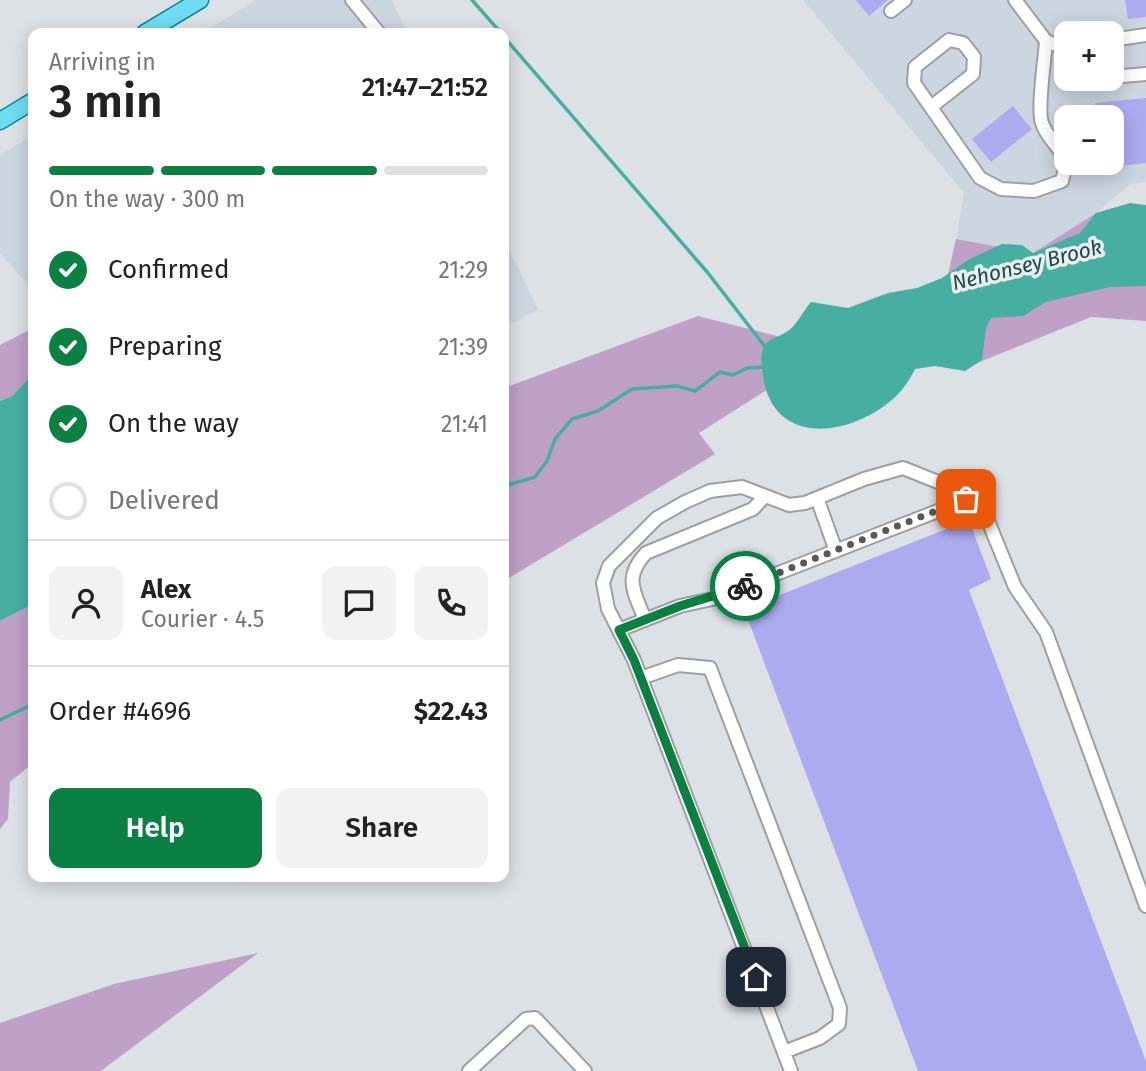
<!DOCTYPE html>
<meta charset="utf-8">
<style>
body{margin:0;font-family:"Fira Sans",sans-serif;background:#f2f2f2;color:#222;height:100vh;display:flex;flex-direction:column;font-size:26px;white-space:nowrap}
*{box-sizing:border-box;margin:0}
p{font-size:23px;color:#767676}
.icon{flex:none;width:38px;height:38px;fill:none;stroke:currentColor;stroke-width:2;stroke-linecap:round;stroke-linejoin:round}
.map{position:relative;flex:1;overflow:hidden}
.drawer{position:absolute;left:28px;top:28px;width:481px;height:854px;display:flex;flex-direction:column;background:#fff;border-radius:14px;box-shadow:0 4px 18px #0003}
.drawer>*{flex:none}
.buttons{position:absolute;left:1054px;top:21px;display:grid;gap:14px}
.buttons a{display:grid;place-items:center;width:70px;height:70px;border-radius:14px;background:#fff;box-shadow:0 4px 18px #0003;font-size:35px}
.pin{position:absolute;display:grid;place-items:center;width:60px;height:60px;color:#fff;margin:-30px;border-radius:14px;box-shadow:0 4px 10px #0006}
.courier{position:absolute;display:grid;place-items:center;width:70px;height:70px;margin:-35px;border:5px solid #0b8043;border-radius:50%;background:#fff;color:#222;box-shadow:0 2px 9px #0007}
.head em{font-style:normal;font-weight:600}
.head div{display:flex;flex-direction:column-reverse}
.head{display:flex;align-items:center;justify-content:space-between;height:119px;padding:0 21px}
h1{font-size:46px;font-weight:600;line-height:52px}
.bar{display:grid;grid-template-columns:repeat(4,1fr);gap:10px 7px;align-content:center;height:84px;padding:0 21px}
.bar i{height:9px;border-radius:5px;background:#e0e0e0}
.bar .selected{background:#0b8043}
.bar p{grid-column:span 4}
.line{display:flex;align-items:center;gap:18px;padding:0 21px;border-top:2px solid #e0e0e0}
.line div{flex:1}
.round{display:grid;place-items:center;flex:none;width:74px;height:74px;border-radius:14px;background:#f2f2f2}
ol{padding:0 21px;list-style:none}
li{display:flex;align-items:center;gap:21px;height:77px}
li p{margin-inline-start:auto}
li .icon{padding:7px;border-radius:50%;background:#0b8043;color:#fff;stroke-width:4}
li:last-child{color:#767676}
li i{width:38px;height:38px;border:4px solid #e0e0e0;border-radius:50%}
.cta{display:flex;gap:14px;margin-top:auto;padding:14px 21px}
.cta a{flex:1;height:80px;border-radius:14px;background:#0b8043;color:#fff;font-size:28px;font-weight:600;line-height:80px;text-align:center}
.cta a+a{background:#f2f2f2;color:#222}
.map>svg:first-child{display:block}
.built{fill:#ccd6e0;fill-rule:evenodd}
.green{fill:#bfa1c7}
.water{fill:#46afa1}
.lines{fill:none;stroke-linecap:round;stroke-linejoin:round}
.stream{stroke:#46afa1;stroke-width:3.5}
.building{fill:#adabf0}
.minor-casing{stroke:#9ca0a5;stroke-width:16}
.major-casing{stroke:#0f859c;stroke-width:19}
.minor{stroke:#fff;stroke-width:12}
.major{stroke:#70dcf1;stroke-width:16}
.done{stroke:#56585c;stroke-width:7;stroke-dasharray:0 12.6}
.route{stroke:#0b8043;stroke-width:9}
.labels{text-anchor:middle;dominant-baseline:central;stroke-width:7;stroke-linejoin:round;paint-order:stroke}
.water-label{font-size:21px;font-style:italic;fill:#1a4842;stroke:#e9eef3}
</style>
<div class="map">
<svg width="1146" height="1071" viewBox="0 0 1146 1071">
<rect width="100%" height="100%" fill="#dce1e6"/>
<!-- built -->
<path class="built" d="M256 0H392L407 33H202Z
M803 0H1146V182L1130 184 1096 213 1033 253 956 239 964 193ZM1066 33H1111V79H1066ZM1066 117H1111V163H1066Z
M33 135V291L0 253V155Z
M504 238 538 310 504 327Z"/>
<!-- green -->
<path class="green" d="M1146 211V321L1091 317 960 370 942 301 956 239 1033 253 1096 213Z
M698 316 800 342 776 384 699 433 715 454 504 581V388Z
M33 328V374L12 396 0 401V345Z
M33 604V763L10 782 8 819 0 829V621Z
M258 953 101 1071H0V1023L114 984Z"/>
<!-- water -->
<path class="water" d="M1130 203 1146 205V286L1110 287 1046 302 1023 316 991 318 986 328 982 360 965 371 935 366 915 369C911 377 906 385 900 392 861 434 774 453 763 376 762 366 759 354 765 345 770 338 776 338 783 334 796 328 802 312 811 302L848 308 888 293 917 288 942 278 968 260 1002 244 1022 245 1033 253 1080 233 1096 213Z
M33 374V604L0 621V401L12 396Z"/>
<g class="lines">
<!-- stream -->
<path class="stream" d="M472 0 501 33
M504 37 708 273 766 348
M504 486 535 477 547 461 555 439 572 419 598 411 632 389 677 386 695 391 720 372 733 375 747 368 766 367
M0 720 33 704"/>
</g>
<!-- building -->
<path class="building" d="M856 0H888L869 16Z
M1125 0H1146V17L1128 19Z
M1146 98V163L1111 167V117H1096L1095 103Z
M1013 106 1032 129 991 162 972 139Z
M969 520 991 579 969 590 1146 1061V1071H918L744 609Z"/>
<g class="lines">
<!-- minor casing -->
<g class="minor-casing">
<path id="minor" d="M352 0 379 33
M1015 0 1046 41
M891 11 905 0
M1111 40 1146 35
M1046 41 1066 49
M1111 77 1146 74
M931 107 973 74 974 57 963 43 949 40 915 67 914 83 980 178 1001 189 1034 191 1062 181C1072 149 1050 147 1042 123 1037 110 1045 57 1046 41
M817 498 836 551
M645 620C634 591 623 578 646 553L753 509 765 496
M619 630 680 606 712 599 966 500
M641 678 678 665 710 668 840 1008 839 1024 820 1038 784 1052
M469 1071 526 1019 535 1018 585 1071
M791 1071 634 660 608 609 603 583 609 566 657 518 685 502 710 491 742 487 789 505 805 503 864 479 903 468 943 484 984 511 1015 587 1046 632 1146 906"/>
</g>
<!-- major casing -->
<g class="major-casing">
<path id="major" d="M145 33 200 0
M0 121 33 101"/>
</g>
<!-- minor -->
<use href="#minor" class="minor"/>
<!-- major -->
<use href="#major" class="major"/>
</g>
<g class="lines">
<!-- done -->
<path class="done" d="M745 586 966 499"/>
<!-- route -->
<path class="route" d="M745 586 680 606 619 630 634 660 756 977"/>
</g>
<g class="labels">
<!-- water labels -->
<g class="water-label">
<text transform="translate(1027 265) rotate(-14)">Nehonsey Brook</text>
</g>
</g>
</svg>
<div class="buttons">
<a>+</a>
<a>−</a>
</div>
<div class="pin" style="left:966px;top:499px;background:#ea580c"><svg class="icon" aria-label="bag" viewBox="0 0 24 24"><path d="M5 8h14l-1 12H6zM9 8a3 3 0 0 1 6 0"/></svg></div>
<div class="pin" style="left:756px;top:977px;background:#1f2937"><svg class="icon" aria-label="home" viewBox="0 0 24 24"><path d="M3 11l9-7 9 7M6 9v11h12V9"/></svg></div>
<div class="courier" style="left:745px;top:586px"><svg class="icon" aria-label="bike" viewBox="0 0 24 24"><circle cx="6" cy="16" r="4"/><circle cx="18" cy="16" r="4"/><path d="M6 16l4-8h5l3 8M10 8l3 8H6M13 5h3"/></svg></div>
<section class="drawer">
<div class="head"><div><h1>3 min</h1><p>Arriving in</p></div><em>21:47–21:52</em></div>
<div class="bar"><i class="selected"></i><i class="selected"></i><i class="selected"></i><i></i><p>On the way · 300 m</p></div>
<ol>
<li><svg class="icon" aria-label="check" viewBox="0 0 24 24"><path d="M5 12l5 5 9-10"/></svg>Confirmed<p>21:29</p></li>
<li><svg class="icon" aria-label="check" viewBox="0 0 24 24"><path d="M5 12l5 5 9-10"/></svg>Preparing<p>21:39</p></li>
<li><svg class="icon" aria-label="check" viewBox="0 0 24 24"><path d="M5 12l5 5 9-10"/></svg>On the way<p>21:41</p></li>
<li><i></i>Delivered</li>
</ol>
<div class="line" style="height:126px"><a class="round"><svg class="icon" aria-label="person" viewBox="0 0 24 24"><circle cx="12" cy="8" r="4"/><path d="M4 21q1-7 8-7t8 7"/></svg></a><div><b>Alex</b><p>Courier · 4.5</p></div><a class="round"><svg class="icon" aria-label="chat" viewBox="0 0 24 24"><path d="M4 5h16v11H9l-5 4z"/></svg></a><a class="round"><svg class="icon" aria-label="phone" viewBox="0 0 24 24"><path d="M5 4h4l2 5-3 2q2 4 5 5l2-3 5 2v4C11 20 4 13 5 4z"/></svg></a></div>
<div class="line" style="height:91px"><div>Order #4696</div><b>$22.43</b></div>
<div class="cta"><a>Help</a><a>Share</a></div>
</section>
</div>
